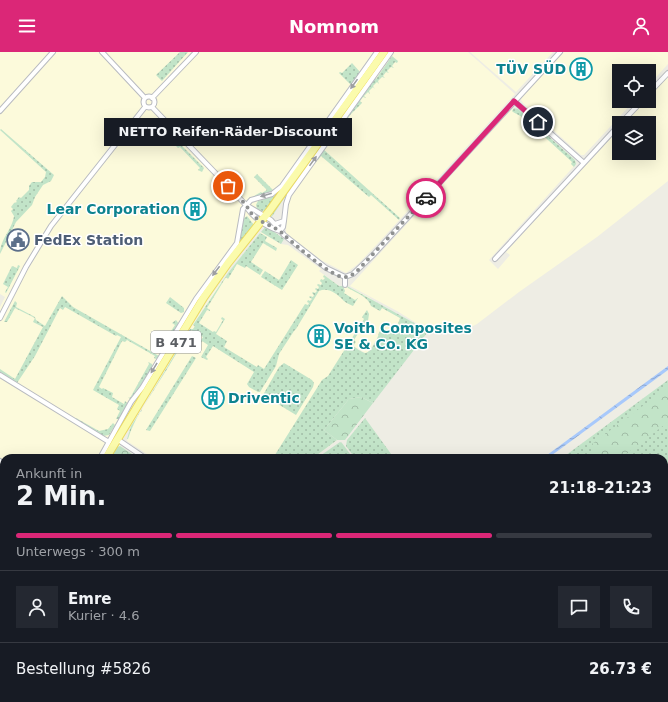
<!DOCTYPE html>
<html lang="de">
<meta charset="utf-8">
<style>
body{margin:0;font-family:"DejaVu Sans",sans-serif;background:#242831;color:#f1f3f6;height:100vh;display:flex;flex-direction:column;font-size:15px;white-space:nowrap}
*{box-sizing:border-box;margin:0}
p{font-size:13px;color:#9ea1a6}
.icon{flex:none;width:22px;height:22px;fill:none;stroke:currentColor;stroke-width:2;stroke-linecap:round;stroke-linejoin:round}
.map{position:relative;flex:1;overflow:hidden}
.panel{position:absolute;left:0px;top:402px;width:668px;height:248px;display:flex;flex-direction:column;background:#171b24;border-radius:12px 12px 0 0;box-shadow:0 4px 16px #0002}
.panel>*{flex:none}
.controls{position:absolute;left:612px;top:12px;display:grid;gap:8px}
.controls a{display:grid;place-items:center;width:44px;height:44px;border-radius:0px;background:#171b24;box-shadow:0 4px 16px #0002;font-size:20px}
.pin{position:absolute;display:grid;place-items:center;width:34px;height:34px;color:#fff;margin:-17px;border:2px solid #fff;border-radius:50%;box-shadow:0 1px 4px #0007}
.courier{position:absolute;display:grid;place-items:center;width:40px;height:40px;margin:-20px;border:3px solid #db2777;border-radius:50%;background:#fff;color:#222;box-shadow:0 1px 5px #0007}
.bubble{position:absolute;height:28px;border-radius:0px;background:#171b24;box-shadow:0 4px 16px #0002;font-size:13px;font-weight:700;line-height:28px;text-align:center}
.head em{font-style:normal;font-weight:700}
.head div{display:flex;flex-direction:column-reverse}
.head{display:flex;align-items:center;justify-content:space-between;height:68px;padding:0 16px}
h1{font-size:26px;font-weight:700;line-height:30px}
.bar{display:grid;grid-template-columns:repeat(4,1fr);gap:6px 4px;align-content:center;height:48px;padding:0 16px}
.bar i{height:5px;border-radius:3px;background:#363941}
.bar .selected{background:#db2777}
.bar p{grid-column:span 4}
.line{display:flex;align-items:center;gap:10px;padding:0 16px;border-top:1px solid #363941}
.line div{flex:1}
.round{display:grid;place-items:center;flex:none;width:42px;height:42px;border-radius:0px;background:#242831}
header{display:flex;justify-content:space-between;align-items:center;height:52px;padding:0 16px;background:#db2777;color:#fff;font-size:18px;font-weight:700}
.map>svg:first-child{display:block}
.commercial{fill:#fcfadb}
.grass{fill:url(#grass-dots)}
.forest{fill:url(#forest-crowns)}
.water{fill:url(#water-waves)}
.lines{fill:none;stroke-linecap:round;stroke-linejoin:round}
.minor-casing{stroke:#b9bbc0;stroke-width:6}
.primary-casing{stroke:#ebda61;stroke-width:9}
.minor{stroke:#fff;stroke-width:4}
.primary{stroke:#fbfbac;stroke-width:7}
.oneway{fill:#9d9fa2}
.done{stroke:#8f9191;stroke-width:4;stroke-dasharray:0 7.2}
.route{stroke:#db2777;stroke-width:5}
.labels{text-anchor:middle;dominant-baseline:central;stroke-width:3;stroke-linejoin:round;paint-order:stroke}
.shield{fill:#fff;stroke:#8d8f92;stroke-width:1}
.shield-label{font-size:13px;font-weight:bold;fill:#5c5f64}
.culture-label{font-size:14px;font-weight:bold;fill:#0d838f;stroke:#fff;text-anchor:end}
.service-label{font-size:14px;font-weight:bold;fill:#4e5e75;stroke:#fff;text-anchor:start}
</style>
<header><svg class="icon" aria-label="menu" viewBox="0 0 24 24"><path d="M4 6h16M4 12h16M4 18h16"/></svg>Nomnom<svg class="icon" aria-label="person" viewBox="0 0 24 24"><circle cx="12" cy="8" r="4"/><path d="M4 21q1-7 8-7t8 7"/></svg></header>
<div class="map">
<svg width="668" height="650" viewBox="0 0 668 650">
<defs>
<pattern id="grass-dots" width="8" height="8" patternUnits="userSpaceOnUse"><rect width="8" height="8" fill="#c2e4c8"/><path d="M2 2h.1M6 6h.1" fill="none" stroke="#a1bca6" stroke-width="1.8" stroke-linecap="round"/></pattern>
<pattern id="forest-crowns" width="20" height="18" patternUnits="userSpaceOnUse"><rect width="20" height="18" fill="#c2e4c8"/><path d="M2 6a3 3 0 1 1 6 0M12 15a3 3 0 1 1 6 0" fill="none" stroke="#a1bca6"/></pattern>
<pattern id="water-waves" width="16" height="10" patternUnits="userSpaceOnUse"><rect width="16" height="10" fill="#a8c9fb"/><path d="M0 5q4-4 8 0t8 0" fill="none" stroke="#8ca6cf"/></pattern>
</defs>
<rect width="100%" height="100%" fill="#eeede4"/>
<!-- commercial -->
<path class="commercial" d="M0 0H385L208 238 117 387 120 394 117 395 110 406H4V646H6V650H0V255L5 245 0 242Z
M393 0H468L515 42 381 188 358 212 346 221 321 208 286 181 287 148Z
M470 0H553L516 40Z
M564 0H668V12L649 33V19H619V49H634L584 103H581L523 51 521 48 522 44Z
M668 24V129L597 185 519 240 477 272 465 278H433L429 279 397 259 350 234 511 58 515 56 575 108 576 112 489 208 498 217 510 203 506 200 619 77V101H649V71H625L645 49H649V44Z
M261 180 281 192 288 193 321 217 319 219 339 234H347L370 246 380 258 382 255 400 266V273L394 281 384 278 367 301H365L350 292 303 368 337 388 313 406H153L127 389 131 374 140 360H141L142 357 180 293 211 244 228 221Z"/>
<!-- grass -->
<path class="grass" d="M180 0H188L162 29 156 23Z
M386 4 291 136 271 166 272 160 382 5Z
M392 4 398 9 397 11 395 10 392 14 394 16 391 15 387 19 389 21 386 20 383 24 385 26 382 25 378 29 379 32 377 30 373 34 375 37 373 35 369 39 370 42 368 40 364 44 366 46 363 45 360 49 362 51 351 62 334 86 327 92 374 26 376 27Z
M352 11 360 20 351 33 339 21 340 20 342 21Z
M514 56 518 57 575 108 576 112 574 115 571 112 572 110 524 66 513 60 512 59Z
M1 77 54 123 51 129 43 133 35 145 32 153 16 170 0 202C0 187 12 178 14 164L11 159 13 157 11 155 14 151 17 150 16 149 19 145 21 146 29 138V134L32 130H41L45 125 46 120 0 78Z
M178 90 204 116 202 120 198 118 200 116 180 95 178 96 176 94Z
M323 97 400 166 399 168 371 143 369 145 321 104 318 108 317 106Z
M257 122 273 138 270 140 249 147 261 140 262 141 267 138 254 125Z
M279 140 267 158 262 159 257 157 256 153 258 149 274 144Z
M247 164 254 173 136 348V347L206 235 238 192 242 168Z
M266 174 284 187 281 192 261 180Z
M260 181 267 185 265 189 277 196 276 199 263 191 251 210 263 218 260 223 246 214 245 216 237 212 228 227 226 225 207 256 210 258V259L207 258 199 271 213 280 214 279 216 280 223 268 221 267 222 265 225 267 216 282 227 289 224 295 257 315 258 313 264 317 305 252 308 253 309 251 307 250 308 248 310 249 312 247 309 245 310 244 313 245 314 243 312 241 313 240 315 241 317 239 315 237 316 236 318 237 319 235 317 233 318 232 321 233 322 231 320 229 321 227 323 228 325 226 323 225 324 223 339 234H343L345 239 344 241 355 248 358 246 353 254C349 252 344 250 342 247 336 241 328 235 319 239L296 277 294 279 279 302 276 314 260 340H258L249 335 247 332 254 320 213 294 206 305 208 307 207 308 201 305 208 293 202 289 195 301 194 300 203 285 191 278C179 296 169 315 157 333 146 351 134 367 128 387H127L131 374 140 360H141L142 357 190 277H193L195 274 193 273 228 221Z
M291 208 298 213 282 238 261 225 265 219 279 228Z
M18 213 20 214 6 241 5 240 8 235 3 232 12 214 17 216Z
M347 234 425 277 427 281 373 351 361 345 349 347 324 378 337 388 313 406H273L322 328 328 324 364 267 362 265 367 258 369 262 368 269 367 271 365 270 354 288 356 290 353 294C356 296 361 300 365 301 370 302 379 285 379 280L384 277 394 281 400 273 398 272 400 266 382 256 380 259 371 254C368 245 357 241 348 236Z
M62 244 73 255 159 304 158 306 156 307 154 306 155 304 127 288 125 290 122 289 99 335 102 337 103 336 113 341 112 345 124 352 125 349 127 351V353L119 367H116L120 359 117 357 119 353 93 338 121 285 117 283 116 284 65 255 63 258 60 256 35 304 17 331 0 320V317L15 327 43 275 33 270 35 266 15 256 7 270H4L15 249 17 251 16 255 35 265 36 268 45 274Z
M170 245 184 256V260L181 261 166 251Z
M176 268 179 272 164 297 160 298 158 295V292L161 294 175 273 172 271Z
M192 304 196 306 150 379 146 378Z
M148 310 152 312 153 315 136 342 130 347 128 345 130 346 149 312Z
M284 311 312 328 314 331 313 335 296 363 263 343 279 315Z
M668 328V650H230L236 646H664V406H562Z
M76 366 99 379 108 377 113 371 115 373 109 383 103 384 76 368Z
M365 366 394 406H355L346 394 347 388Z
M340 390 342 391 353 406H317Z"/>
<!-- forest -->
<path class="forest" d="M668 335V370L621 406H591L592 392Z
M361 345 373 351 345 388H337L324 378 349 347Z
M120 394 138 406H110L117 395Z
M668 474V650H595L596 646H664V480Z
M236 646H431L427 650H230Z"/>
<!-- water -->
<path class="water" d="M668 314V318L548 406H543Z"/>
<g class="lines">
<!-- minor casing -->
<g class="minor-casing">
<path id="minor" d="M102 0 145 46
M649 41 668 21
M143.5 50a5.5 5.5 0 1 1 11 0a5.5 5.5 0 1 1-11 0Z
M152 46 196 0
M514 49 584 111 619 73
M152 55 246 153 271 168 284 183 326 216 345 225 353 222 374 202 560 0
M0 59 53 0
M621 71 642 49
M246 154C253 166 267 175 280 179
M275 172 284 169 286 152 289 143 391 0
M280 179 283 175 284 169
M495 207 584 111
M345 225V233
M0 266 26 215 51 174 145 55
M0 323 109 390
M117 387 145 406
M100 406 131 350 142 336 196 247 237 191 243 157 251 148 272 142 282 134 377 0
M0 409 4 412
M0 573 4 574
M120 646 123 650
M72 650 77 646
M157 650 161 646
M202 650 208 646"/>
</g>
<!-- primary casing -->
<g class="primary-casing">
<path id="primary" d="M106 406 204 245 228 211 270 158 384 0
M2 650 4 629"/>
</g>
<!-- minor -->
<use href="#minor" class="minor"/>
<!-- primary -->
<use href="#primary" class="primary"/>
</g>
<!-- one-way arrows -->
<defs><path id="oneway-solid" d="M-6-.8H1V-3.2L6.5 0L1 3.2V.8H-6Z"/></defs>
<g class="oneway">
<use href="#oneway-solid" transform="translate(354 32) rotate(126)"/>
<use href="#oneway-solid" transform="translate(313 109) rotate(-54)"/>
<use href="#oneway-solid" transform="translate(266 143) rotate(164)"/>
<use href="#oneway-solid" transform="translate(216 219) rotate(127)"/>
<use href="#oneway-solid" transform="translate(154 316) rotate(121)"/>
</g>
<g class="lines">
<!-- done -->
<path class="done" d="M228 134C233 140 240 146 245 152 249 157 250 161 255 165 263 172 277 175 284 183 296 193 329 223 343 225 349 226 353 222 357 219L426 146"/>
<!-- route -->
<path class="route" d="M426 146 514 49 538 70"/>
</g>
<!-- icons -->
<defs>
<g id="building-ring" transform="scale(1.15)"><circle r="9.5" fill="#fff" stroke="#0f9aa8" stroke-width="1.5"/><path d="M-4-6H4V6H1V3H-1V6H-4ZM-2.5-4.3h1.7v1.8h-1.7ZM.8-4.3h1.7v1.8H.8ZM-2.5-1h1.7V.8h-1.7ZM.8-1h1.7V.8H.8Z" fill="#0f9aa8"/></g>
<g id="civic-ring" transform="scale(1.15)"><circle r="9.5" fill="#fff" stroke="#5c6f8a" stroke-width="1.5"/><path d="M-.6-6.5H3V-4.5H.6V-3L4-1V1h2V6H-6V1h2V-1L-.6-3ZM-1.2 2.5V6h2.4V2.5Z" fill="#5c6f8a"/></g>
</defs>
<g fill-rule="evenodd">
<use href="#building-ring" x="581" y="17"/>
<use href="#building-ring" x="195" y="157"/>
<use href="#civic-ring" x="18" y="188"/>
<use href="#building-ring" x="319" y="284"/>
<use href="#building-ring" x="213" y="346"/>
</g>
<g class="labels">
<!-- shield labels -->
<rect class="shield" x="151" y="279" width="50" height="22" rx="3"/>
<g class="shield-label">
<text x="176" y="290">B 471</text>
</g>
<!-- culture labels -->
<g class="culture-label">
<text x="566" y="17">TÜV SÜD</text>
<text x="180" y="157">Lear Corporation</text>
<text x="334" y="276" text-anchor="start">Voith Composites<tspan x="334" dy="16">SE &amp; Co. KG</tspan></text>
<text x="228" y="346" text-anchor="start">Driventic</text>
</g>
<!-- service labels -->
<g class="service-label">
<text x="34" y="188">FedEx Station</text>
</g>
</g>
</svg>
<div class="controls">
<a><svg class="icon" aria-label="locate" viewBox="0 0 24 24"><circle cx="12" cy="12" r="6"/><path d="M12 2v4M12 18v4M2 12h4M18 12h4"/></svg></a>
<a><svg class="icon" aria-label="layers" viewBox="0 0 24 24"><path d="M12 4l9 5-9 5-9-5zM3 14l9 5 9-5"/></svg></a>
</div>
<div class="pin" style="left:228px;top:134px;background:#ea580c"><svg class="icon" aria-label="bag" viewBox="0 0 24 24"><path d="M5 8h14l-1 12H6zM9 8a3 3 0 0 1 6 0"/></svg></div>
<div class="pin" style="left:538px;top:70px;background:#1f2937"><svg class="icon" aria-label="home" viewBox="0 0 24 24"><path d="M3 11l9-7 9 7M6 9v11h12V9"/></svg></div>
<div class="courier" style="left:426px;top:146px"><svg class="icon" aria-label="car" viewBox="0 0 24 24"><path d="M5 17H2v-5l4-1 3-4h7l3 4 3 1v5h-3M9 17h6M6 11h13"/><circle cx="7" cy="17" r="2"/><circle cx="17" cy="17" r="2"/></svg></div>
<div class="bubble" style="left:104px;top:66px;width:248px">NETTO Reifen-Räder-Discount</div>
<section class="panel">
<div class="head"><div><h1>2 Min.</h1><p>Ankunft in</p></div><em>21:18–21:23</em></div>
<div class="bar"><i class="selected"></i><i class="selected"></i><i class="selected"></i><i></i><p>Unterwegs · 300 m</p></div>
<div class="line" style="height:72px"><a class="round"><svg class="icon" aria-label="person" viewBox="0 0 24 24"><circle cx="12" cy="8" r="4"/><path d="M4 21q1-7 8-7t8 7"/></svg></a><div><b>Emre</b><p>Kurier · 4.6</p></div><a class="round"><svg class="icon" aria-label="chat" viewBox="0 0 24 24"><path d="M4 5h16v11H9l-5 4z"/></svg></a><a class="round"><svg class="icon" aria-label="phone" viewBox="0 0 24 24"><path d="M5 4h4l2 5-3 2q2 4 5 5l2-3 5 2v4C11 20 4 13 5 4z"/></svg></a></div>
<div class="line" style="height:52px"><div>Bestellung #5826</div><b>26.73 €</b></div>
</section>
</div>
